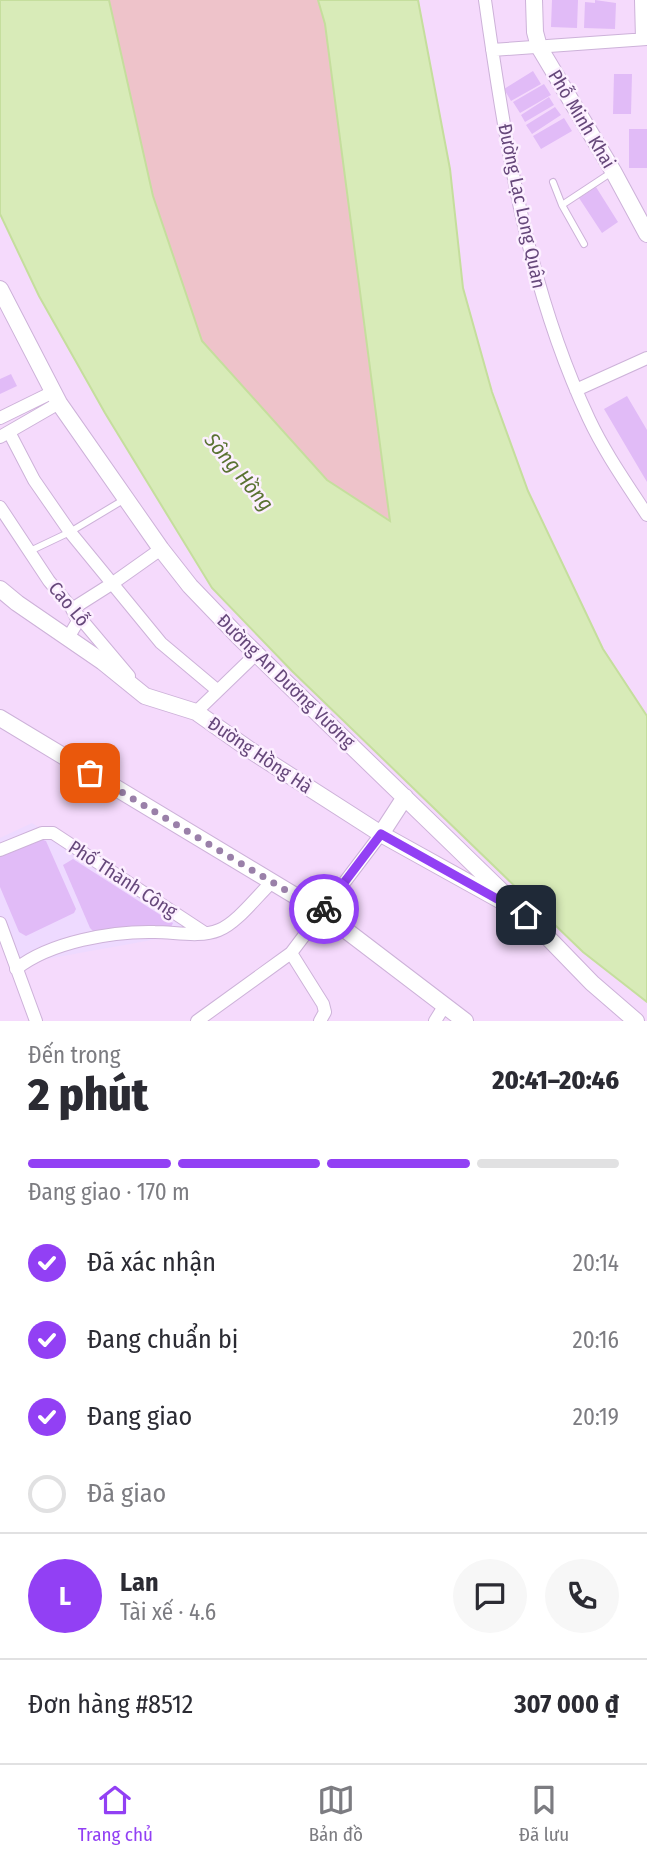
<!DOCTYPE html>
<html lang="vi">
<meta charset="utf-8">
<style>
body{margin:0;font-family:"Fira Sans Condensed",sans-serif;background:#f7f7f7;color:#2b2b33;height:100vh;display:flex;flex-direction:column;font-size:26px;white-space:nowrap}
*{box-sizing:border-box;margin:0}
p{font-size:23px;color:#7c7c81}
.icon{flex:none;width:38px;height:38px;fill:none;stroke:currentColor;stroke-width:2;stroke-linecap:round;stroke-linejoin:round}
.map{position:relative;height:1021px;overflow:hidden}
.details{display:flex;flex-direction:column;background:#fff;flex:1}
.details>*{flex:none}
.pin{position:absolute;display:grid;place-items:center;width:60px;height:60px;color:#fff;margin:-30px;border-radius:14px;box-shadow:0 4px 10px #0006}
.courier{position:absolute;display:grid;place-items:center;width:70px;height:70px;margin:-35px;border:5px solid #9240f4;border-radius:50%;background:#fff;color:#222;box-shadow:0 2px 9px #0007}
.summary em{font-style:normal;font-weight:800}
.summary div{display:flex;flex-direction:column-reverse}
.summary{display:flex;align-items:center;justify-content:space-between;height:119px;padding:0 28px}
h1{font-size:46px;font-weight:800;line-height:52px}
.bar{display:grid;grid-template-columns:repeat(4,1fr);gap:10px 7px;align-content:center;height:84px;padding:0 28px}
.bar i{height:9px;border-radius:5px;background:#e1e1e2}
.bar .on{background:#9240f4}
.bar p{grid-column:span 4}
.line{display:flex;align-items:center;gap:18px;padding:0 28px;border-top:2px solid #e1e1e2}
.line div{flex:1}
.round{display:grid;place-items:center;flex:none;width:74px;height:74px;border-radius:37px;background:#f7f7f7}
ol{padding:0 28px;list-style:none}
li{display:flex;align-items:center;gap:21px;height:77px}
li p{margin-inline-start:auto}
li .icon{padding:7px;border-radius:50%;background:#9240f4;color:#fff;stroke-width:4}
li:last-child{color:#7c7c81}
li i{width:38px;height:38px;border:4px solid #e1e1e2;border-radius:50%}
.tabs{display:flex;justify-content:space-around;align-items:center;height:98px;border-top:2px solid #e1e1e2;background:#fff;font-size:19px;color:#7c7c81}
.tabs a{display:grid;justify-items:center;gap:4px}
.tabs .on{color:#9240f4}
.map>svg:first-child{display:block}
.residential{fill:#f5dafc}
.commercial{fill:#eedaff}
.green{fill:#eec3ca}
.water{fill:#d8ebb8;stroke:#c5de9d;stroke-width:2}
.building{fill:#e1bbf7}
.lines{fill:none;stroke-linecap:round;stroke-linejoin:round}
.service-casing{stroke:#cdb2d9;stroke-width:8}
.minor-casing{stroke:#cdb2d9;stroke-width:14}
.tertiary-casing{stroke:#cdb2d9;stroke-width:18}
.service{stroke:#fff;stroke-width:6}
.minor{stroke:#fff;stroke-width:12}
.tertiary{stroke:#fff;stroke-width:16}
.done{stroke:#9a80a9;stroke-width:7;stroke-dasharray:0 12.6}
.route{stroke:#9240f4;stroke-width:9}
.labels{text-anchor:middle;dominant-baseline:central;stroke-width:5;stroke-linejoin:round;paint-order:stroke}
.street-label{font-size:19px;fill:#66487b;stroke:#fcefff}
.water-label{font-size:21px;font-style:italic;fill:#5a7333;stroke:#fcefff}
</style>
<div class="map">
<svg width="647" height="1021" viewBox="0 0 647 1021">
<rect width="100%" height="100%" fill="#fbe7fe"/>
<!-- residential -->
<path class="residential" d="M0 0H647V1021H0Z"/>
<!-- commercial -->
<path class="commercial" d="M32 823 196 932 13 965 0 933V838Z"/>
<!-- green -->
<path class="green" d="M109 0H318L325 24 391 521 327 480 202 341 153 196Z"/>
<!-- water -->
<path class="water" d="M0 0H109L153 196 202 341 327 480 390 521 325 24 318 0H418L450 169 463 288 492 392 528 491 603 649 647 716V1002L583 952 292 671 212 588 105 413 39 296 0 214Z"/>
<!-- building -->
<path class="building" d="M552 0H578L577 28 551 27Z
M595 0 616 3 615 29 584 28 585 2 595 3Z
M533 71 541 84 511 101 504 89Z
M614 74H632L631 114H613Z
M544 84 551 95 520 113 513 102Z
M549 97 554 105 525 122 521 115Z
M555 107 561 115 532 134 526 125Z
M564 118 572 131 541 149 533 136Z
M629 129H647V168H629Z
M596 187 618 222 602 233 579 198Z
M11 374 17 386 0 394V379Z
M627 396 647 430V482L604 409Z
M38 838 46 841 76 909 74 913 26 936 19 932 0 887V856Z
M73 859 173 923 171 927 96 934 90 928 63 865Z"/>
<g class="lines">
<!-- service casing -->
<g class="service-casing">
<path id="service" d="M553 182 562 205 584 244
M562 205 612 172
M30 551 70 532 125 499"/>
</g>
<!-- minor casing -->
<g class="minor-casing">
<path id="minor" d="M485 0C505 143 527 287 589 419 605 453 627 484 647 515
M641 0 642 39
M492 50 647 39
M576 390 647 358
M0 418 53 392
M9 432 34 480 70 532 161 643 217 690
M0 437 59 403
M0 507 49 581 129 676
M68 638 78 621 72 609 113 583 161 549
M196 712 256 654
M0 850 42 833H53L205 933
M0 923 36 1021
M291 953 323 1004 325 1012 320 1021
M16 969C50 942 112 931 155 932 175 932 200 938 219 930 237 923 257 896 271 883
M197 1021 291 953 381 834
M435 1021 445 1005"/>
</g>
<!-- tertiary casing -->
<g class="tertiary-casing">
<path id="tertiary" d="M534 0 535 32 539 47 613 171 647 234
M0 289 59 403 161 549 190 586 239 637 526 915 592 983 636 1021
M0 589 17 603 103 662 145 696 196 712 250 750 381 834 507 904
M0 718 322 912 465 1021
M381 834 405 797"/>
</g>
<!-- service -->
<use href="#service" class="service"/>
<!-- minor -->
<use href="#minor" class="minor"/>
<!-- tertiary -->
<use href="#tertiary" class="tertiary"/>
</g>
<g class="lines">
<!-- done -->
<path class="done" d="M90 773 322 912 324 909"/>
<!-- route -->
<path class="route" d="M324 909 381 834 526 915"/>
</g>
<g class="labels">
<!-- street labels -->
<g class="street-label">
<text transform="translate(582 119) rotate(59)">Phỗ Minh Khai</text>
<text transform="translate(522 206) rotate(78)">Đường Lạc Long Quân</text>
<text transform="translate(69 604) rotate(50)">Cao Lỗ</text>
<text transform="translate(286 681) rotate(44)">Đường An Dương Vương</text>
<text transform="translate(260 755) rotate(34)">Đường Hồng Hà</text>
<text transform="translate(123 879) rotate(33)">Phố Thành Công</text>
</g>
<!-- water labels -->
<g class="water-label">
<text transform="translate(239 472) rotate(50)">Sông Hồng</text>
</g>
</g>
</svg>
<div class="pin" style="left:90px;top:773px;background:#ea580c"><svg class="icon" aria-label="bag" viewBox="0 0 24 24"><path d="M5 8h14l-1 12H6zM9 8a3 3 0 0 1 6 0"/></svg></div>
<div class="pin" style="left:526px;top:915px;background:#1f2937"><svg class="icon" aria-label="home" viewBox="0 0 24 24"><path d="M3 11l9-7 9 7M6 9v11h12V9"/></svg></div>
<div class="courier" style="left:324px;top:909px"><svg class="icon" aria-label="bike" viewBox="0 0 24 24"><circle cx="6" cy="16" r="4"/><circle cx="18" cy="16" r="4"/><path d="M6 16l4-8h5l3 8M10 8l3 8H6M13 5h3"/></svg></div>
</div>
<section class="details">
<div class="summary"><div><h1>2 phút</h1><p>Đến trong</p></div><em>20:41–20:46</em></div>
<div class="bar"><i class="on"></i><i class="on"></i><i class="on"></i><i></i><p>Đang giao · 170 m</p></div>
<ol>
<li><svg class="icon" aria-label="check" viewBox="0 0 24 24"><path d="M5 12l5 5 9-10"/></svg>Đã xác nhận<p>20:14</p></li>
<li><svg class="icon" aria-label="check" viewBox="0 0 24 24"><path d="M5 12l5 5 9-10"/></svg>Đang chuẩn bị<p>20:16</p></li>
<li><svg class="icon" aria-label="check" viewBox="0 0 24 24"><path d="M5 12l5 5 9-10"/></svg>Đang giao<p>20:19</p></li>
<li><i></i>Đã giao</li>
</ol>
<div class="line" style="height:126px"><b class="round" style="background:#9240f4;color:#fff">L</b><div><b>Lan</b><p>Tài xế · 4.6</p></div><a class="round"><svg class="icon" aria-label="chat" viewBox="0 0 24 24"><path d="M4 5h16v11H9l-5 4z"/></svg></a><a class="round"><svg class="icon" aria-label="phone" viewBox="0 0 24 24"><path d="M5 4h4l2 5-3 2q2 4 5 5l2-3 5 2v4C11 20 4 13 5 4z"/></svg></a></div>
<div class="line" style="height:91px"><div>Đơn hàng #8512</div><b>307 000 ₫</b></div>
</section>
<nav class="tabs">
<a class="on"><svg class="icon" aria-label="home" viewBox="0 0 24 24"><path d="M3 11l9-7 9 7M6 9v11h12V9"/></svg>Trang chủ</a>
<a><svg class="icon" aria-label="map" viewBox="0 0 24 24"><path d="M3 6l6-2 6 2 6-2v14l-6 2-6-2-6 2zM9 4v14M15 6v14"/></svg>Bản đồ</a>
<a><svg class="icon" aria-label="saved" viewBox="0 0 24 24"><path d="M7 4h10v16l-5-4-5 4z"/></svg>Đã lưu</a>
</nav>
